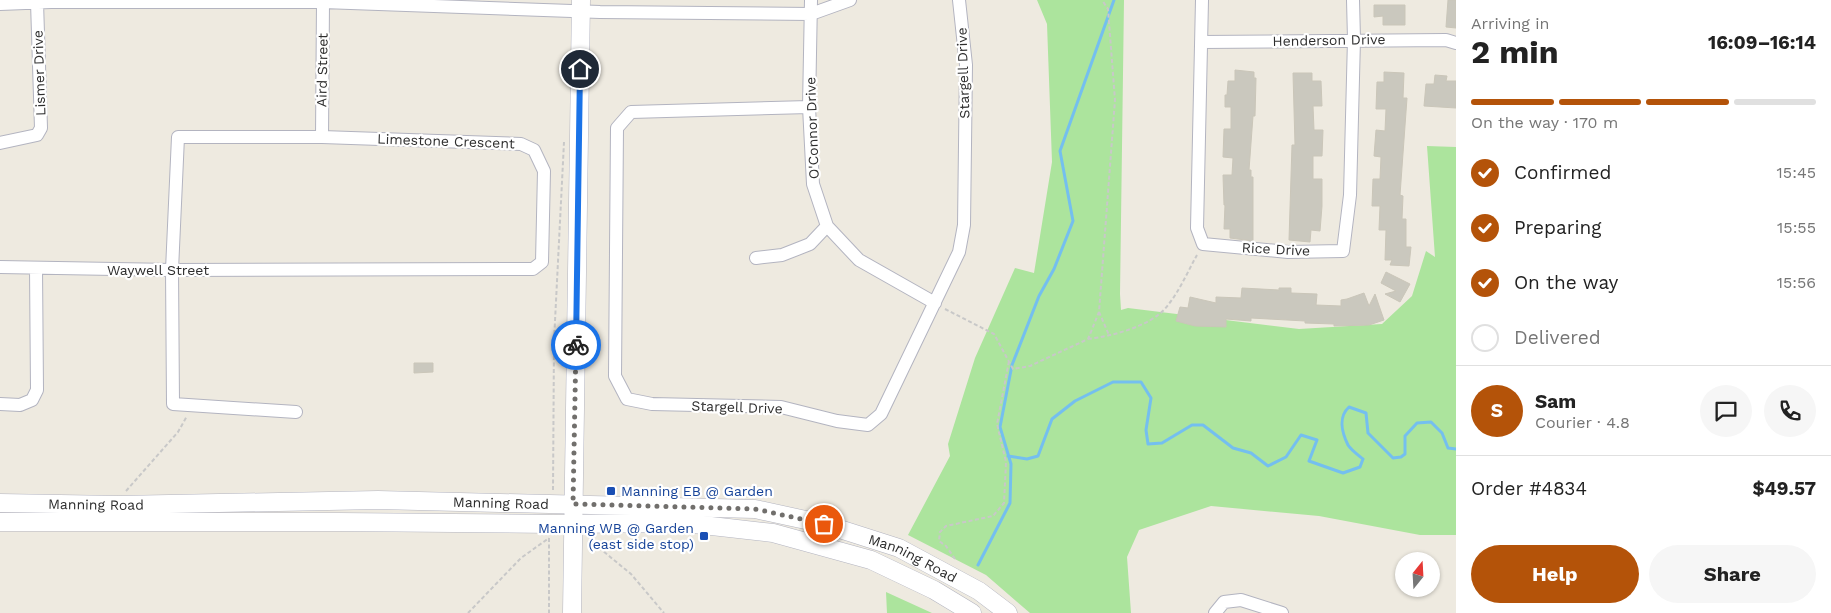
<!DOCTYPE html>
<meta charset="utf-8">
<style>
body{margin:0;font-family:"Work Sans",sans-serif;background:#f6f6f6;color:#222;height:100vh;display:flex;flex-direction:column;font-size:19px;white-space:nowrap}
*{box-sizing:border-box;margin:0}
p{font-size:16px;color:#767676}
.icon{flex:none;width:28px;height:28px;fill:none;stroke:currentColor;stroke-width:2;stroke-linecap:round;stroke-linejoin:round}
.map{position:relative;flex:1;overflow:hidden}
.drawer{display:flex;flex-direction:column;background:#fff;width:375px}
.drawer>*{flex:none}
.needle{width:32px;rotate:18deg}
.fabs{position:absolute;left:1395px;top:552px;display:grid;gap:10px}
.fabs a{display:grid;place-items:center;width:45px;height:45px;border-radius:50%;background:#fff;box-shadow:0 1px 4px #0004;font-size:25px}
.pin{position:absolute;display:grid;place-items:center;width:42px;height:42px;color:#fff;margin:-21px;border:2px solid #fff;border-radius:50%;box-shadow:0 1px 5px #0007}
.courier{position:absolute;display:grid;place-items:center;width:50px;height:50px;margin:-25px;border:4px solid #1a73e8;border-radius:50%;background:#fff;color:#222;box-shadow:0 1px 6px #0007}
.headline em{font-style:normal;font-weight:700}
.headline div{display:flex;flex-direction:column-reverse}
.headline{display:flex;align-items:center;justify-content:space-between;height:85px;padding:0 15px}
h1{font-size:32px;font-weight:700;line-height:38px}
.bar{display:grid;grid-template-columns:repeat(4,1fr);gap:8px 5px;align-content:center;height:60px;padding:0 15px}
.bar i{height:6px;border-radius:4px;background:#e0e0e0}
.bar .selected{background:#b45309}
.bar p{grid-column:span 4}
.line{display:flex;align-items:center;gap:12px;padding:0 15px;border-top:1px solid #e0e0e0}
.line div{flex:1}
.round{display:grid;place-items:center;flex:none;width:52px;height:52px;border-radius:26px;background:#f6f6f6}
ol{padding:0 15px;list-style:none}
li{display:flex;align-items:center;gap:15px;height:55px}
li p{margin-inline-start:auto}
li .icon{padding:5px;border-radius:50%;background:#b45309;color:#fff;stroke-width:4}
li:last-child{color:#767676}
li i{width:28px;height:28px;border:2px solid #e0e0e0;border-radius:50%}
.button{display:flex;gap:10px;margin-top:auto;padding:10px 15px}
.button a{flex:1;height:58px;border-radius:30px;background:#b45309;color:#fff;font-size:20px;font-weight:700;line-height:58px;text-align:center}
.button a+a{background:#f6f6f6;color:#222}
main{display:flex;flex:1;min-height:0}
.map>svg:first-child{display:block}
.green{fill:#ace49d}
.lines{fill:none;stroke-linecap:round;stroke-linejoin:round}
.stream{stroke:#74bfef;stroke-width:3}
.building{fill:#cac8be;stroke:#cac6b9}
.street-casing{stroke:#b3b4c0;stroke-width:14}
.secondary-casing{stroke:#b3b4c0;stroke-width:19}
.path{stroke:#c8c8c8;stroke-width:2;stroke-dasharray:4 2.5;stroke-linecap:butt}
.street{stroke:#fff;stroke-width:12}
.secondary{stroke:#fff;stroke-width:18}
.done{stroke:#716f6c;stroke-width:5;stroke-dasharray:0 9}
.route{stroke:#1a73e8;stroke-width:6}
.transit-dot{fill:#1a4fb4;stroke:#fff;stroke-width:2}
.labels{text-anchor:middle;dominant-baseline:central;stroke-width:4.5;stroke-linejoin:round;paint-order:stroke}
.street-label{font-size:14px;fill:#2d2d2d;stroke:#fff}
.transit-label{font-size:14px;fill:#164399;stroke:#fff;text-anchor:start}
</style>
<main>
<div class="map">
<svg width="1456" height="613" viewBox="0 0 1456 613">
<rect width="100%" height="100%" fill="#eeeae0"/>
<!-- green -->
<path class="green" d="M1037 0H1124L1120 294 1121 310 1128 308 1299 329 1382 324 1412 296 1426 251 1435 257 1427 146 1456 147V535H1420L1319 516 1211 506 1139 530 1127 557 1131 613H1030L986 575 908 535 950 456 948 444 975 358 1015 268 1034 273 1052 162 1047 24Z
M886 592 932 613H887Z"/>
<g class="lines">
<!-- stream -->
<path class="stream" d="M1008 456 1027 459 1038 456 1052 419 1075 401 1113 382H1141L1151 398 1146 430 1148 444 1162 443 1192 425H1203L1233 448 1251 453 1268 466 1286 457 1301 435 1317 440 1309 461 1343 473 1360 467 1363 459C1358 455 1351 450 1348 445 1342 433 1338 417 1349 407L1366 413 1368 433 1393 458 1401 457 1405 454V436L1417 423 1431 422 1442 433 1448 448 1456 449
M978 565 1010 503 1011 464 1000 427 1012 365 1039 296 1054 269 1073 221 1060 151 1114 0"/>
</g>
<!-- building -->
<path class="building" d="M1448 0H1456V28L1446 27Z
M1374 5H1405V25H1383V16L1374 17Z
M1235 70 1254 72V78H1256L1255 116H1253L1249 170H1251V177H1253V241L1230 238V229H1224L1225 205H1224L1223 175H1232L1233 158 1223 157 1224 129H1231V107H1225V95H1227L1228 81H1235Z
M1384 72 1404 73 1403 98H1407L1400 195 1403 196 1402 219H1406V247H1411L1409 266 1390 265 1392 260H1385L1386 230H1379L1380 206H1372L1373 179H1380L1381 157 1374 156 1376 130 1385 131 1386 109H1376L1377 82H1384Z
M1293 73H1312V81H1321L1322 106H1313L1314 130H1323L1322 156H1313V179H1322V206L1320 231 1311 230 1310 242 1289 240 1292 145H1295Z
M1435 75 1447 76 1446 81H1456V108L1424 106 1426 84H1434Z
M1386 272 1410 284 1400 302 1385 294 1396 291 1381 283Z
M1242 288 1279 290V288H1291V293L1317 294 1316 305 1341 306V300L1347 299 1364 293 1369 306 1375 294 1384 320 1369 325 1334 326V324L1305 323V321L1251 318V321L1226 319V327L1195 326 1176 321 1180 307 1188 308 1190 297 1216 303V297L1241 298Z
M414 363H433V372L414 373Z"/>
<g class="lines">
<!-- street casing -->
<g class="street-casing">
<path id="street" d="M811 0 809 107 813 184 827 226 859 260 935 303
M1202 0 1197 228 1203 244 1288 252 1343 251 1350 195 1354 39 1353 0
M0 4 51 2H323L600 12 811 14 850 0
M1201 42 1446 40 1456 43
M809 107 631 112 617 128 615 376 627 399 652 404 781 407 837 421 868 425 881 414 959 252 964 225 966 65 959 0
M322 137 323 2
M0 143 37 135 41 128 37 2
M756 258 782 255 810 244 827 226
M0 267 172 270 533 269 542 262 544 171 534 150 521 144 322 137H178L172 270 173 404 296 412
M0 404 20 405 32 400 37 390 36 268
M1215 613 1224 602 1241 600 1282 613"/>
</g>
<!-- secondary casing -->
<g class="secondary-casing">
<g id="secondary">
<path id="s1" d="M0 503 119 505 378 500 755 509 824 524 899 548 979 591 1008 613"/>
<path d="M0 522H339L553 524 685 523 773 533 871 560 934 590 972 613"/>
<path d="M572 613 581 0"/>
</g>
</g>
<!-- path -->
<path class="path" d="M945 309 994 334 1013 369 1030 366 1088 339 1099 312 1115 100 1108 9 1102 0
M1099 312 1109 335
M1088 339C1112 336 1153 326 1168 305 1180 290 1188 271 1197 255
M553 490 554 341 564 142
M126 491 178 432 187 416
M549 538V613
M588 541 592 542 631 574 664 613
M955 559 946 546 939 541 940 532 946 526 993 516 1004 503 1006 462 997 424 1009 361
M468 613 521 558 549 538"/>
<!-- street -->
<use href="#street" class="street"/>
<!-- secondary -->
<use href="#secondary" class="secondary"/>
</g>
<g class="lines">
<!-- done -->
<path class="done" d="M576 345 573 504 755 509 824 524"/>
<!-- route -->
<path class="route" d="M576 345 580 69"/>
</g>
<!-- markers -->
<g class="transit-dot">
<rect x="606" y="486" width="10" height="10" rx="2.5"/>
<rect x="699" y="531" width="10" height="10" rx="2.5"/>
</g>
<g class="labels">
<!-- street labels -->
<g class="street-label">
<text transform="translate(1329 40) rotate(-1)">Henderson Drive</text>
<text transform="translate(322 70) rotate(-89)">Aird Street</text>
<text transform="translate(39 73) rotate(-92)">Lismer Drive</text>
<text transform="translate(963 73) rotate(-92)">Stargell Drive</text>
<text transform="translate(812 128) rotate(-92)">O'Connor Drive</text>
<text transform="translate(446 141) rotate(2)">Limestone Crescent</text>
<text transform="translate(1276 249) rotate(3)">Rice Drive</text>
<text x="158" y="270">Waywell Street</text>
<text transform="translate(737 407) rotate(2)">Stargell Drive</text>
<text stroke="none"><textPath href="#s1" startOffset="501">Manning Road</textPath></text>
<text stroke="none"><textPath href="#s1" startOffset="96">Manning Road</textPath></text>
<text stroke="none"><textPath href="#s1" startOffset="921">Manning Road</textPath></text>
</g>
<!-- transit labels -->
<g class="transit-label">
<text x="621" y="491">Manning EB @ Garden</text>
<text x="694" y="528" text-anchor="end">Manning WB @ Garden<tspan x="694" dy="16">(east side stop)</tspan></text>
</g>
</g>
</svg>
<div class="fabs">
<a><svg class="needle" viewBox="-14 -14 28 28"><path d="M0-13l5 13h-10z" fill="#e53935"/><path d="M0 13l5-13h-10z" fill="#767676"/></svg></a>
</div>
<div class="pin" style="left:824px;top:524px;background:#ea580c"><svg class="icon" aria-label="bag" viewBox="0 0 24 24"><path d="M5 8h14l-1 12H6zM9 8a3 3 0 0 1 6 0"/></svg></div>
<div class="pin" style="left:580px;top:69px;background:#1f2937"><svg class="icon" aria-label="home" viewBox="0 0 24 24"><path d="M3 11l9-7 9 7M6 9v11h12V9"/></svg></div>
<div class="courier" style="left:576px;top:345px"><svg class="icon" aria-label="bike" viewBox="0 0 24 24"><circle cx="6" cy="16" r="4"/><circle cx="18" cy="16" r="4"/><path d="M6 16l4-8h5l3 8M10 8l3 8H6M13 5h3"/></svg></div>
</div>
<section class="drawer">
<div class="headline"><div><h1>2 min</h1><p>Arriving in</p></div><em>16:09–16:14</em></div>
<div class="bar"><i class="selected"></i><i class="selected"></i><i class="selected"></i><i></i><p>On the way · 170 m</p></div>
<ol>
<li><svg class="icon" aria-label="check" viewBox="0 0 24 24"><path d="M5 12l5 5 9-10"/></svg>Confirmed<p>15:45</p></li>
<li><svg class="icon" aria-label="check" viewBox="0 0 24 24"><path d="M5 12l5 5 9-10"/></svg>Preparing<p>15:55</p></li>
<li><svg class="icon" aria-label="check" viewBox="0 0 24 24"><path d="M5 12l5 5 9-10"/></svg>On the way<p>15:56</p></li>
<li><i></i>Delivered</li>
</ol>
<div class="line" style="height:90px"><b class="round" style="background:#b45309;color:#fff">S</b><div><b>Sam</b><p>Courier · 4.8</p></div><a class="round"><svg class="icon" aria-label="chat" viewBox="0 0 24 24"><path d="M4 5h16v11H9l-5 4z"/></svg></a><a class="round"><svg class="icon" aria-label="phone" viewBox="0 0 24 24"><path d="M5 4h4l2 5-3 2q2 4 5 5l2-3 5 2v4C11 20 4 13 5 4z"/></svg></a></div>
<div class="line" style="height:65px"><div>Order #4834</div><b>$49.57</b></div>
<div class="button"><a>Help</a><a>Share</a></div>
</section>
</main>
